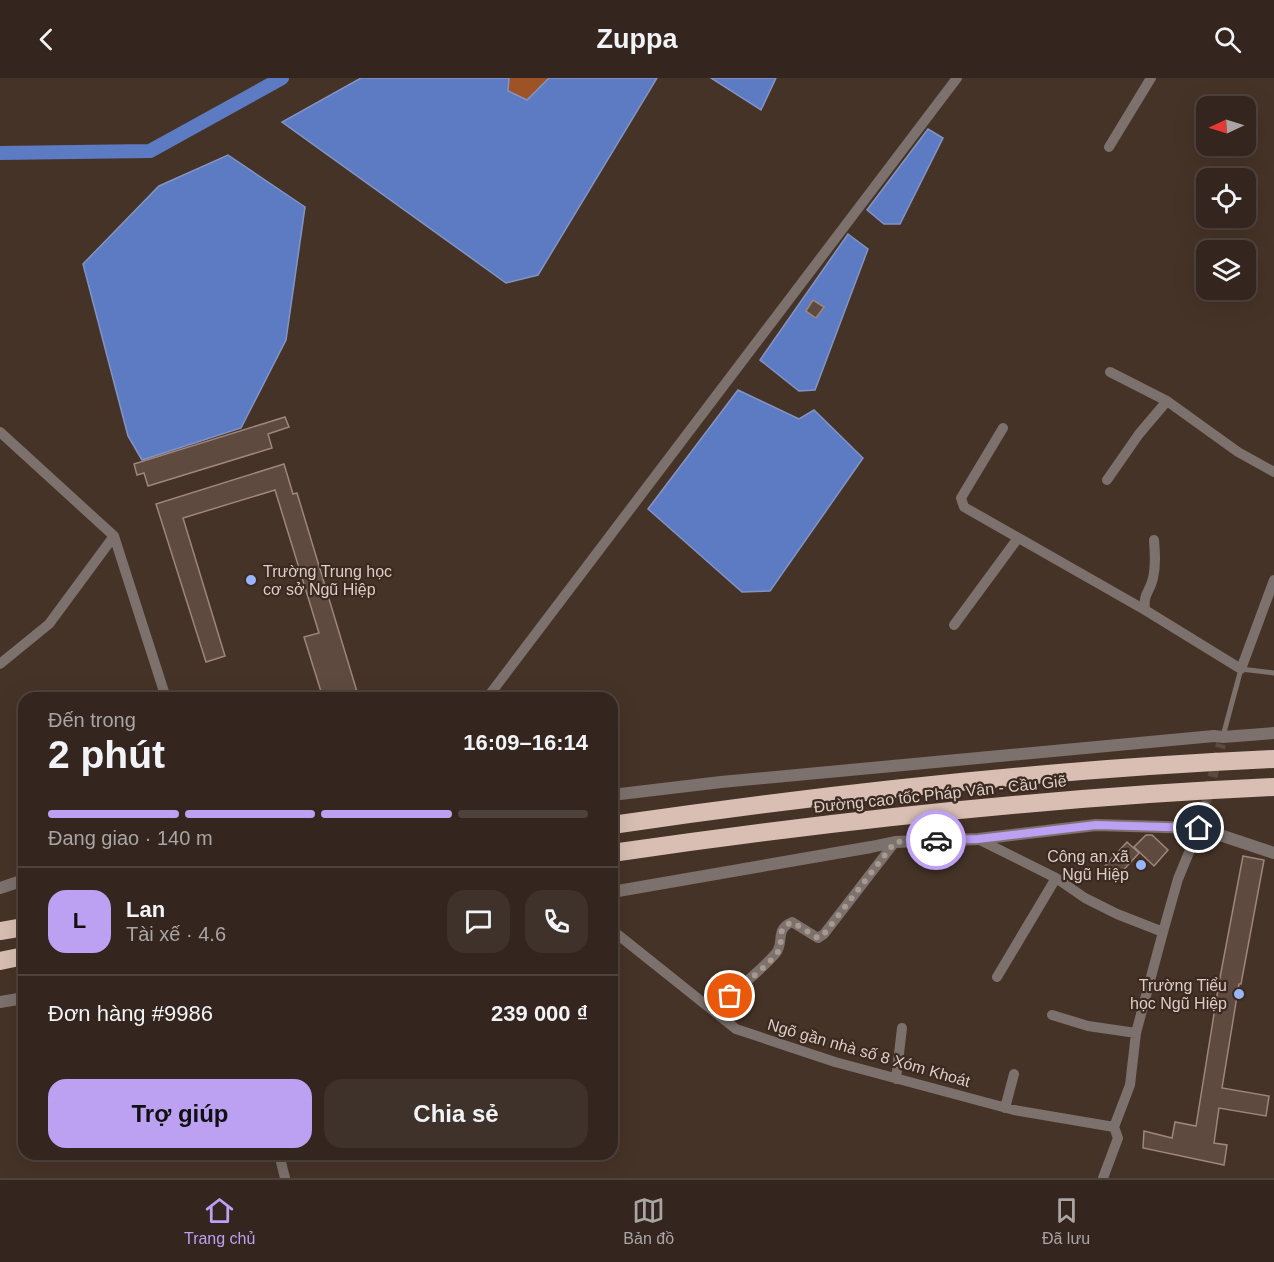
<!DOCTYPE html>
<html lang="vi">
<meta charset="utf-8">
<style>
body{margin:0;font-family:Arial,sans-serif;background:#3f322b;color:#f1f3f6;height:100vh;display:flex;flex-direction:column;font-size:22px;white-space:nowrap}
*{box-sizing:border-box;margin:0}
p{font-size:20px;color:#a9a5a4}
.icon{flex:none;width:33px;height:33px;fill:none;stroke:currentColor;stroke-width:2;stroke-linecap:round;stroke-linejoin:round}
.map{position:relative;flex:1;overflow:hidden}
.details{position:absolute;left:18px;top:614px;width:600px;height:468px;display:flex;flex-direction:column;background:#34261e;border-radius:18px;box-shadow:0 6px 24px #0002,0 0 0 2px #4e433c}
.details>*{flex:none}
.needle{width:39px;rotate:266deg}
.tools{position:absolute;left:1196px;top:18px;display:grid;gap:12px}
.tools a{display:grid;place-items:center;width:60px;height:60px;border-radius:12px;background:#34261e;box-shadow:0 6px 24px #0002,0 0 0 2px #4e433c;font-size:30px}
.pin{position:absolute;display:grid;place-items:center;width:51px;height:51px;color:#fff;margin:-26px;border:3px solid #fff;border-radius:50%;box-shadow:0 2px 6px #0007}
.courier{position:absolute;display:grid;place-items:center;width:60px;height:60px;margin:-30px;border:4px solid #bca0f2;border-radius:50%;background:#fff;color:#222;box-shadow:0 2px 8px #0007}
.head em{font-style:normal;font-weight:700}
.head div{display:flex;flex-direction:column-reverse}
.head{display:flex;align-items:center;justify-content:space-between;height:102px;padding:0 30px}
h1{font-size:39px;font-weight:700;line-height:45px}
.bar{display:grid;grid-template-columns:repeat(4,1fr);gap:9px 6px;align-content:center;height:72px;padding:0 30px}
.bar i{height:8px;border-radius:4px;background:#4e433c}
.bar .on{background:#bca0f2}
.bar p{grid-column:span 4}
.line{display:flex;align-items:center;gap:15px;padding:0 30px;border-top:2px solid #4e433c}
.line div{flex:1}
.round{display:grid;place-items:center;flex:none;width:63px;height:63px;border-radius:18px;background:#3f322b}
.primary-button{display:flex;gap:12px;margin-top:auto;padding:12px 30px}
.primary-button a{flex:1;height:69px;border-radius:18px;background:#bca0f2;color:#111;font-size:24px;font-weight:700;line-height:69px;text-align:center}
.primary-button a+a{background:#3f322b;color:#f1f3f6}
header{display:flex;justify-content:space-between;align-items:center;height:78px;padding:0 30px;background:#34261e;font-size:27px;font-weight:700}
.dock{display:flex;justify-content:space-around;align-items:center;height:84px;border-top:2px solid #4e433c;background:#34261e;font-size:16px;color:#a9a5a4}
.dock a{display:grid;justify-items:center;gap:3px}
.dock .on{color:#bca0f2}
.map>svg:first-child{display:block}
.forest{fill:#9e5326}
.water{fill:#5d7bc2;stroke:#8394c4;stroke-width:1.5}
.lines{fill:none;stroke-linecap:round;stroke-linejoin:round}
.canal{stroke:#5d7bc2;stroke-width:14}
.building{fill:#5f4a3f;stroke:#9d867a;stroke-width:1.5}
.minor-tunnel{stroke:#5c4a40;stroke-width:10;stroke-dasharray:10 5;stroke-linecap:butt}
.service{stroke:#7c716c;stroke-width:5}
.minor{stroke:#7c716c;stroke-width:10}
.tertiary{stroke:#7c716c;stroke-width:12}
.motorway{stroke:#d9bfb3;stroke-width:18}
.done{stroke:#a79890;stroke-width:6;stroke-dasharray:0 10.8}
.route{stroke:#bca0f2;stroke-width:8}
.poi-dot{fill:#97b6fd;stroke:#3c291f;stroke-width:2}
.labels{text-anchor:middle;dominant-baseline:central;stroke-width:4.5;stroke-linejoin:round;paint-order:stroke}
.poi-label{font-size:16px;fill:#dbcec8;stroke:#3c291f;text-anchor:end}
.street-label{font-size:16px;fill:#dbcec8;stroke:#3c291f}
</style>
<header><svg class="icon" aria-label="back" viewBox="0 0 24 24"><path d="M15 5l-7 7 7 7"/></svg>Zuppa<svg class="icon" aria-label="search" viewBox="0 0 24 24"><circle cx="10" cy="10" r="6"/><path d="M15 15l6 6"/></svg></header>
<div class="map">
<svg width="1274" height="1100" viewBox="0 0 1274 1100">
<rect width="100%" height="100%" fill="#463328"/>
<!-- forest -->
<path class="forest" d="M509 0H549L527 22 508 13Z"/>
<!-- water -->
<path class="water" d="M361 0H509L508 13 527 22 549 0H657L538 197 506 205 282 44Z
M711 0H776L761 32Z
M928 51 943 60 900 146H884L867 132Z
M228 77 305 129 286 262 241 350 142 382 128 358 83 186 159 108Z
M848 156 868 171 815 312 799 313 760 282Z
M738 312 799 341 814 332 863 380 770 513 742 514 648 431Z"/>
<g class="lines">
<!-- canal -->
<path class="canal" d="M0 75 150 73 282 0"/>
</g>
<!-- building -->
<path class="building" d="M813 222 824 229 816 240 806 233Z
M285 339 289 349 268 356 272 370 148 408 144 395 137 397 134 386Z
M284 386 293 416 297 415 358 617 351 620H323L304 559 319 555 275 412 183 440 225 578 206 584 156 426Z
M1146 757H1152L1168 772 1154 788 1134 769Z
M1127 764 1139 775 1117 799 1105 788Z
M1243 778 1264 782 1241 906H1239L1222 1010 1269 1018 1266 1038 1219 1030 1214 1065 1227 1067 1224 1087 1143 1070 1144 1053 1172 1060 1175 1044 1196 1048 1219 905Z"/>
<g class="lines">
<!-- minor-tunnel -->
<path class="minor-tunnel" d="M1205 728 1221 666"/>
<!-- service -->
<path class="service" d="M1223 658 1241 591 1274 595"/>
<!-- minor -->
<path class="minor" d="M1109 69 1151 0
M1110 294 1167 323 1238 374 1274 394
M1003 350 961 420 964 429 1145 532 1241 591 1274 502
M0 354 114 458 166 620
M1107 402 1139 356 1167 323
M1145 532C1143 514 1150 515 1153 500 1156 487 1155 475 1154 462
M954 547 1018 460
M0 586 49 546 114 458
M487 620 957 0
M978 761 1056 800 1085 820 1117 836 1163 854
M612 852 736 951 835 984 1014 1032 1114 1049
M997 899 1056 800
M713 932C734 913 758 896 776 875 785 864 774 852 792 844L818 860 824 856 895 764
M1052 937 1088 948 1136 955
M896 1001 902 950
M1005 1030 1014 996
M279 1076 285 1100
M1103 1100 1118 1060 1114 1049 1130 1007 1136 955 1163 854 1178 801 1199 750 1205 728"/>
<!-- tertiary -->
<path class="tertiary" d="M612 717 721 704 1214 658 1223 659 1274 655
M0 810 24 802
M612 814 871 769 895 764 978 761 1096 747 1199 750 1274 775
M0 924 24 920"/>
<!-- motorway -->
<path class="motorway" d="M612 747C831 715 1053 691 1274 681
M612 775C831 743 1052 719 1274 709
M0 853 24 849
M0 883 24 878"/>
</g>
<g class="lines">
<!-- done -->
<path class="done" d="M730 918C741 908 773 884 779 872 784 859 775 852 792 844L818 860 824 856 895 764 936 762"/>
<!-- route -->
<path class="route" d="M936 762 978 761 1096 747 1199 750"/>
</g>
<!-- markers -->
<g class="poi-dot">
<circle cx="251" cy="502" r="6"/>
<circle cx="1141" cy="787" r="6"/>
<circle cx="1239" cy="916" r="6"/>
</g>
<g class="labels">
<!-- poi labels -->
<g class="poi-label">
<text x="263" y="493" text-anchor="start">Trường Trung học<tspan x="263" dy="18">cơ sở Ngũ Hiệp</tspan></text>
<text x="1129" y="778">Công an xã<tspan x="1129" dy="18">Ngũ Hiệp</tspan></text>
<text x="1227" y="907">Trường Tiểu<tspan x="1227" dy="18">học Ngũ Hiệp</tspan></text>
</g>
<!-- street labels -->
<g class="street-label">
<text transform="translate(940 716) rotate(-6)">Đường cao tốc Pháp Vân - Cầu Giẽ</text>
<text transform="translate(869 975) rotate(16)">Ngõ gần nhà số 8 Xóm Khoát</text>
</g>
</g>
</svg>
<div class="tools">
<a><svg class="needle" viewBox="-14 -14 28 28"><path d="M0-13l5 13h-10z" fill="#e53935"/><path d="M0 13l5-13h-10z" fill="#a9a5a4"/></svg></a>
<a><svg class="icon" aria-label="locate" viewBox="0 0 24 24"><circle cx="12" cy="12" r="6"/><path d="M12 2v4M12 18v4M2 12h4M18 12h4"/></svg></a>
<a><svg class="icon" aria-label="layers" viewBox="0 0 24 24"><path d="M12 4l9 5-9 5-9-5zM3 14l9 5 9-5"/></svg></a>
</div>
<div class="pin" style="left:730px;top:918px;background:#ea580c"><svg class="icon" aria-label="bag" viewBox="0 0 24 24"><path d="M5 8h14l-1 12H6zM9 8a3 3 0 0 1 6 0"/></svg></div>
<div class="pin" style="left:1199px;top:750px;background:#1f2937"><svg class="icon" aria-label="home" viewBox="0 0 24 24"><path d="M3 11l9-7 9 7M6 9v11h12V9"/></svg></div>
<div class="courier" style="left:936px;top:762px"><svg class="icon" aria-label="car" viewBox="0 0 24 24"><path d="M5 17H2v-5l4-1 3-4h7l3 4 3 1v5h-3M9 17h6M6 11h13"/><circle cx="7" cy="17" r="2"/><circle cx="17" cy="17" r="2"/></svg></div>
<section class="details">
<div class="head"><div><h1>2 phút</h1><p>Đến trong</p></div><em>16:09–16:14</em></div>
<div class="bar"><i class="on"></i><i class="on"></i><i class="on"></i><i></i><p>Đang giao · 140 m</p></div>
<div class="line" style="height:108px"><b class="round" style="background:#bca0f2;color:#111">L</b><div><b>Lan</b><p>Tài xế · 4.6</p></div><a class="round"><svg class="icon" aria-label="chat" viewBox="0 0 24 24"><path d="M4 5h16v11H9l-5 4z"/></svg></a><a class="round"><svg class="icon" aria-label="phone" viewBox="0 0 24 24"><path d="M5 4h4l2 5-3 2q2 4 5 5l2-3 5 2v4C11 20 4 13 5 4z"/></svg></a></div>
<div class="line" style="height:78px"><div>Đơn hàng #9986</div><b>239 000 ₫</b></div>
<div class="primary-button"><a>Trợ giúp</a><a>Chia sẻ</a></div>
</section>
</div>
<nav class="dock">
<a class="on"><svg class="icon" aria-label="home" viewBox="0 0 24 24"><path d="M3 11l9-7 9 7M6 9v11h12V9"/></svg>Trang chủ</a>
<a><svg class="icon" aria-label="map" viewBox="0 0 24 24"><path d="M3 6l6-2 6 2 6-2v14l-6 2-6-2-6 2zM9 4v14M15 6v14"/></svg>Bản đồ</a>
<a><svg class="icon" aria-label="saved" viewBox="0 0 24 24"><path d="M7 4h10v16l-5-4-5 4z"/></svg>Đã lưu</a>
</nav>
